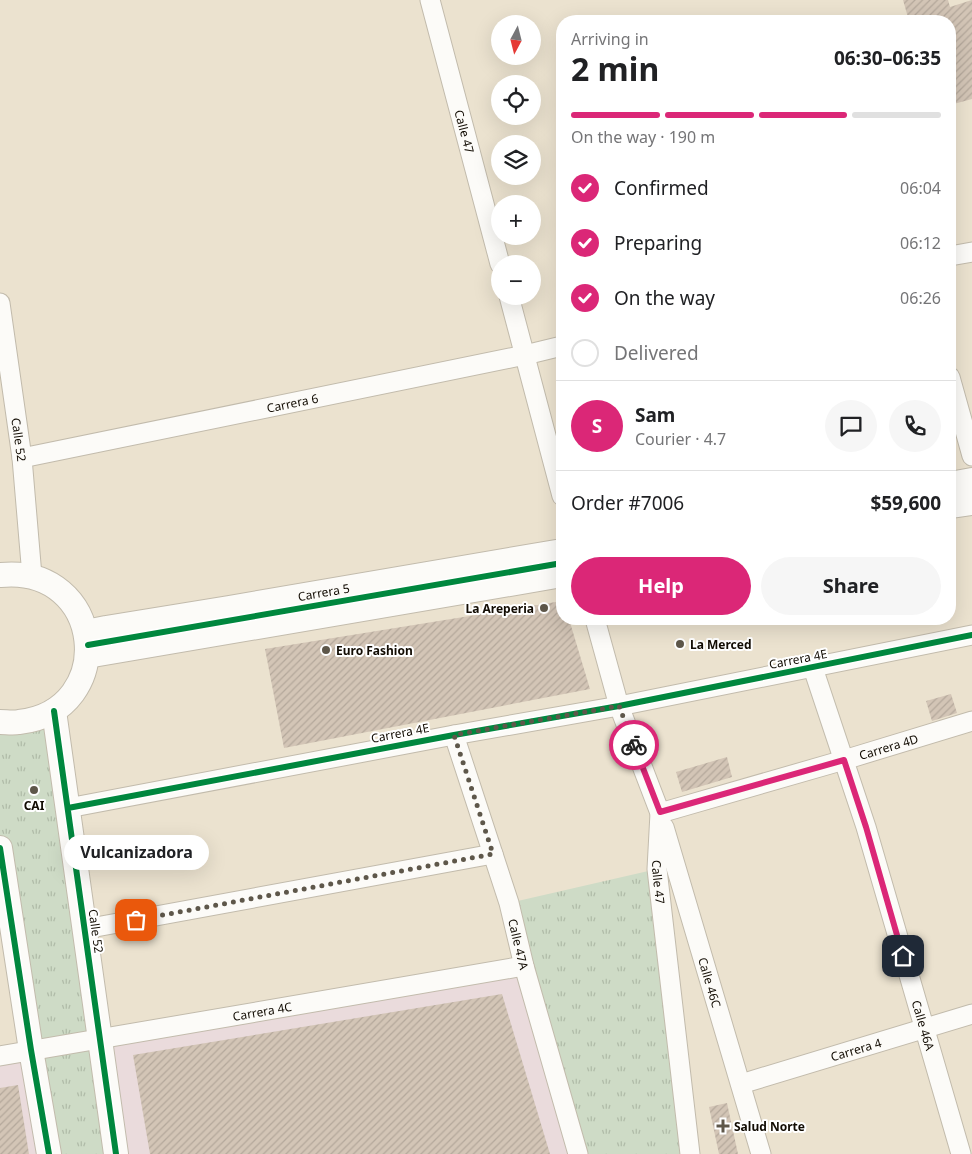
<!DOCTYPE html>
<meta charset="utf-8">
<style>
body{margin:0;font-family:"Noto Sans",sans-serif;background:#f6f6f6;color:#202124;height:100vh;display:flex;flex-direction:column;font-size:19px;white-space:nowrap}
*{box-sizing:border-box;margin:0}
p{font-size:16px;color:#757577}
.icon{flex:none;width:28px;height:28px;fill:none;stroke:currentColor;stroke-width:2;stroke-linecap:round;stroke-linejoin:round}
.map{position:relative;flex:1;overflow:hidden}
.panel{position:absolute;left:556px;top:15px;width:400px;height:610px;display:flex;flex-direction:column;background:#fff;border-radius:20px;box-shadow:0 5px 20px #0002}
.panel>*{flex:none}
.needle{width:32px;rotate:187deg}
.fabs{position:absolute;left:491px;top:15px;display:grid;gap:10px}
.fabs a{display:grid;place-items:center;width:50px;height:50px;border-radius:50%;background:#fff;box-shadow:0 5px 20px #0002;font-size:25px}
.pin{position:absolute;display:grid;place-items:center;width:42px;height:42px;color:#fff;margin:-21px;border-radius:10px;box-shadow:0 2px 8px #0006}
.courier{position:absolute;display:grid;place-items:center;width:50px;height:50px;margin:-25px;border:4px solid #db2777;border-radius:50%;background:#fff;color:#222;box-shadow:0 1px 6px #0007}
.bubble{position:absolute;height:35px;border-radius:18px;background:#fff;box-shadow:0 5px 20px #0002;font-size:16px;font-weight:700;line-height:35px;text-align:center}
.headline em{font-style:normal;font-weight:700}
.headline div{display:flex;flex-direction:column-reverse}
.headline{display:flex;align-items:center;justify-content:space-between;height:85px;padding:0 15px}
h1{font-size:32px;font-weight:700;line-height:38px}
.bar{display:grid;grid-template-columns:repeat(4,1fr);gap:8px 5px;align-content:center;height:60px;padding:0 15px}
.bar i{height:6px;border-radius:4px;background:#e0e0e0}
.bar .active{background:#db2777}
.bar p{grid-column:span 4}
.line{display:flex;align-items:center;gap:12px;padding:0 15px;border-top:1px solid #e0e0e0}
.line div{flex:1}
.round{display:grid;place-items:center;flex:none;width:52px;height:52px;border-radius:26px;background:#f6f6f6}
ol{padding:0 15px;list-style:none}
li{display:flex;align-items:center;gap:15px;height:55px}
li p{margin-inline-start:auto}
li .icon{padding:5px;border-radius:50%;background:#db2777;color:#fff;stroke-width:4}
li:last-child{color:#757577}
li i{width:28px;height:28px;border:2px solid #e0e0e0;border-radius:50%}
.primary-button{display:flex;gap:10px;margin-top:auto;padding:10px 15px}
.primary-button a{flex:1;height:58px;border-radius:30px;background:#db2777;color:#fff;font-size:20px;font-weight:700;line-height:58px;text-align:center}
.primary-button a+a{background:#f6f6f6;color:#202124}
.map>svg:first-child{display:block}
.commercial{fill:#eadbdc}
.park{fill:url(#park-tufts)}
.building{fill:url(#building-hatch)}
.lines{fill:none;stroke-linecap:round;stroke-linejoin:round}
.minor-casing{stroke:#c2bbac;stroke-width:21}
.major-casing{stroke:#c2bbac;stroke-width:26}
.minor{stroke:#fcfbf8;stroke-width:19}
.major{stroke:#fcfbf8;stroke-width:24}
.cycleway-casing{stroke:#fff;stroke-width:9}
.cycleway{stroke:#00873e;stroke-width:6}
.done{stroke:#5e574a;stroke-width:5;stroke-dasharray:0 9}
.route{stroke:#db2777;stroke-width:6}
.poi-dot{fill:#5e574a;stroke:#fff;stroke-width:2}
.labels{text-anchor:middle;dominant-baseline:central;stroke-width:4;stroke-linejoin:round;paint-order:stroke}
.street-label{font-size:12px;fill:#120c03;stroke:#fff}
.poi-label{font-size:12px;font-weight:bold;fill:#120c03;stroke:#fff;text-anchor:start}
</style>
<div class="map">
<svg width="972" height="1154" viewBox="0 0 972 1154">
<defs>
<pattern id="park-tufts" width="24" height="20" patternUnits="userSpaceOnUse" patternTransform="scale(1.25)"><rect width="24" height="20" fill="#cedbc6"/><path d="M3 7l-1-3M5 7V3M7 7l1-3M15 17l-1-3M17 17v-4M19 17l1-3" fill="none" stroke="#b0bba8"/></pattern>
<pattern id="building-hatch" width="6" height="6" patternUnits="userSpaceOnUse" patternTransform="scale(1.25)"><rect width="6" height="6" fill="#d3c5b6"/><path d="M-1 1l2-2M0 6l6-6M5 7l2-2" fill="none" stroke="#b4a89b"/></pattern>
</defs>
<rect width="100%" height="100%" fill="#ebe2cf"/>
<!-- commercial -->
<path class="commercial" d="M524 966 578 1154H116L100 1039Z
M31 1050 49 1154H0V1056Z"/>
<!-- park -->
<path class="park" d="M54 711 116 1154H49L0 848V722Z
M657 869 690 1154H578L509 903Z"/>
<!-- building -->
<path class="building" d="M903 0H948L950 7 972 0V99L950 105V21H909Z
M562 601V619H569L590 689 284 748 265 649Z
M951 694 957 713 932 721 926 701Z
M727 757 732 777 682 792 676 772Z
M502 994 550 1154H150L133 1055Z
M18 1085 29 1154H0V1088Z
M727 1103 738 1154H719L709 1107Z"/>
<g class="lines">
<!-- minor casing -->
<g class="minor-casing">
<g id="minor">
<path id="s1" d="M430 0 500 264"/>
<path d="M950 256 972 252"/>
<path d="M509 296 562 496"/>
<path id="s2" d="M0 303 22 458 32 576"/>
<path d="M950 377 972 456"/>
<path id="s3" d="M22 458 525 355 562 346"/>
<path id="s4" d="M595 619 619 706 660 813 657 869 690 1154"/>
<path id="s5" d="M813 668 866 827 961 1154"/>
<path id="s6" d="M454 735 509 903 524 966 578 1154"/>
<path d="M68 808 454 735 619 706 972 635"/>
<path id="s7" d="M660 813 844 760 972 721"/>
<path id="s8" d="M664 827 761 1154"/>
<path d="M85 929 493 854"/>
<path id="s9" d="M0 1056 524 966"/>
<path id="s10" d="M741 1084 972 1014"/>
</g>
</g>
<!-- major casing -->
<g class="major-casing">
<g id="major">
<path d="M950 484 972 480"/>
<path d="M950 506 972 503"/>
<path d="M0 575C105 564 119 711 19 722 13 723 6 722 0 722"/>
<path id="s11" d="M86 632 106 628 229 608 562 551"/>
<path d="M87 656 562 575"/>
<path d="M54 711 116 1154"/>
<path d="M0 848 31 1050 49 1154"/>
</g>
</g>
<!-- minor -->
<use href="#minor" class="minor"/>
<!-- major -->
<use href="#major" class="major"/>
<!-- cycleway casing -->
<g class="cycleway-casing">
<path id="cycleway" d="M88 645 562 563
M54 711 116 1154
M68 808 454 735 619 706 972 635
M0 848 31 1050 49 1154"/>
</g>
<!-- cycleway -->
<use href="#cycleway" class="cycleway"/>
</g>
<g class="lines">
<!-- done -->
<path class="done" d="M136 920 493 854 454 735 619 706 634 745"/>
<!-- route -->
<path class="route" d="M634 745 660 812 844 760 866 827 903 956"/>
</g>
<!-- markers -->
<g class="poi-dot">
<circle cx="544" cy="608" r="5"/>
<circle cx="680" cy="644" r="5"/>
<circle cx="326" cy="650" r="5"/>
<circle cx="34" cy="790" r="5"/>
<path d="M720.5 1118.5h5v5h5v5h-5v5h-5v-5h-5v-5h5z"/>
</g>
<g class="labels">
<!-- street labels -->
<g class="street-label">
<text stroke="none"><textPath href="#s1" startOffset="136">Calle 47</textPath></text>
<text stroke="none"><textPath href="#s3" startOffset="276">Carrera 6</textPath></text>
<text stroke="none"><textPath href="#s2" startOffset="138">Calle 52</textPath></text>
<text stroke="none"><textPath href="#s11" startOffset="241">Carrera 5</textPath></text>
<text transform="translate(798 659) rotate(-11)">Carrera 4E</text>
<text transform="translate(400 733) rotate(-11)">Carrera 4E</text>
<text stroke="none"><textPath href="#s7" startOffset="238">Carrera 4D</textPath></text>
<text stroke="none"><textPath href="#s4" startOffset="274">Calle 47</textPath></text>
<text transform="translate(96 931) rotate(82)">Calle 52</text>
<text stroke="none"><textPath href="#s6" startOffset="219">Calle 47A</textPath></text>
<text stroke="none"><textPath href="#s8" startOffset="162">Calle 46C</textPath></text>
<text stroke="none"><textPath href="#s9" startOffset="266">Carrera 4C</textPath></text>
<text stroke="none"><textPath href="#s5" startOffset="374">Calle 46A</textPath></text>
<text stroke="none"><textPath href="#s10" startOffset="120">Carrera 4</textPath></text>
</g>
<!-- poi labels -->
<g class="poi-label">
<text x="534" y="608" text-anchor="end">La Areperia</text>
<text x="690" y="644">La Merced</text>
<text x="336" y="650">Euro Fashion</text>
<text x="34" y="805" text-anchor="middle">CAI</text>
<text x="734" y="1126">Salud Norte</text>
</g>
</g>
</svg>
<div class="fabs">
<a><svg class="needle" viewBox="-14 -14 28 28"><path d="M0-13l5 13h-10z" fill="#e53935"/><path d="M0 13l5-13h-10z" fill="#757577"/></svg></a>
<a><svg class="icon" aria-label="locate" viewBox="0 0 24 24"><circle cx="12" cy="12" r="6"/><path d="M12 2v4M12 18v4M2 12h4M18 12h4"/></svg></a>
<a><svg class="icon" aria-label="layers" viewBox="0 0 24 24"><path d="M12 4l9 5-9 5-9-5zM3 14l9 5 9-5"/></svg></a>
<a>+</a>
<a>−</a>
</div>
<div class="pin" style="left:136px;top:920px;background:#ea580c"><svg class="icon" aria-label="bag" viewBox="0 0 24 24"><path d="M5 8h14l-1 12H6zM9 8a3 3 0 0 1 6 0"/></svg></div>
<div class="pin" style="left:903px;top:956px;background:#1f2937"><svg class="icon" aria-label="home" viewBox="0 0 24 24"><path d="M3 11l9-7 9 7M6 9v11h12V9"/></svg></div>
<div class="courier" style="left:634px;top:745px"><svg class="icon" aria-label="bike" viewBox="0 0 24 24"><circle cx="6" cy="16" r="4"/><circle cx="18" cy="16" r="4"/><path d="M6 16l4-8h5l3 8M10 8l3 8H6M13 5h3"/></svg></div>
<div class="bubble" style="left:64px;top:835px;width:145px">Vulcanizadora</div>
<section class="panel">
<div class="headline"><div><h1>2 min</h1><p>Arriving in</p></div><em>06:30–06:35</em></div>
<div class="bar"><i class="active"></i><i class="active"></i><i class="active"></i><i></i><p>On the way · 190 m</p></div>
<ol>
<li><svg class="icon" aria-label="check" viewBox="0 0 24 24"><path d="M5 12l5 5 9-10"/></svg>Confirmed<p>06:04</p></li>
<li><svg class="icon" aria-label="check" viewBox="0 0 24 24"><path d="M5 12l5 5 9-10"/></svg>Preparing<p>06:12</p></li>
<li><svg class="icon" aria-label="check" viewBox="0 0 24 24"><path d="M5 12l5 5 9-10"/></svg>On the way<p>06:26</p></li>
<li><i></i>Delivered</li>
</ol>
<div class="line" style="height:90px"><b class="round" style="background:#db2777;color:#fff">S</b><div><b>Sam</b><p>Courier · 4.7</p></div><a class="round"><svg class="icon" aria-label="chat" viewBox="0 0 24 24"><path d="M4 5h16v11H9l-5 4z"/></svg></a><a class="round"><svg class="icon" aria-label="phone" viewBox="0 0 24 24"><path d="M5 4h4l2 5-3 2q2 4 5 5l2-3 5 2v4C11 20 4 13 5 4z"/></svg></a></div>
<div class="line" style="height:65px"><div>Order #7006</div><b>$59,600</b></div>
<div class="primary-button"><a>Help</a><a>Share</a></div>
</section>
</div>
